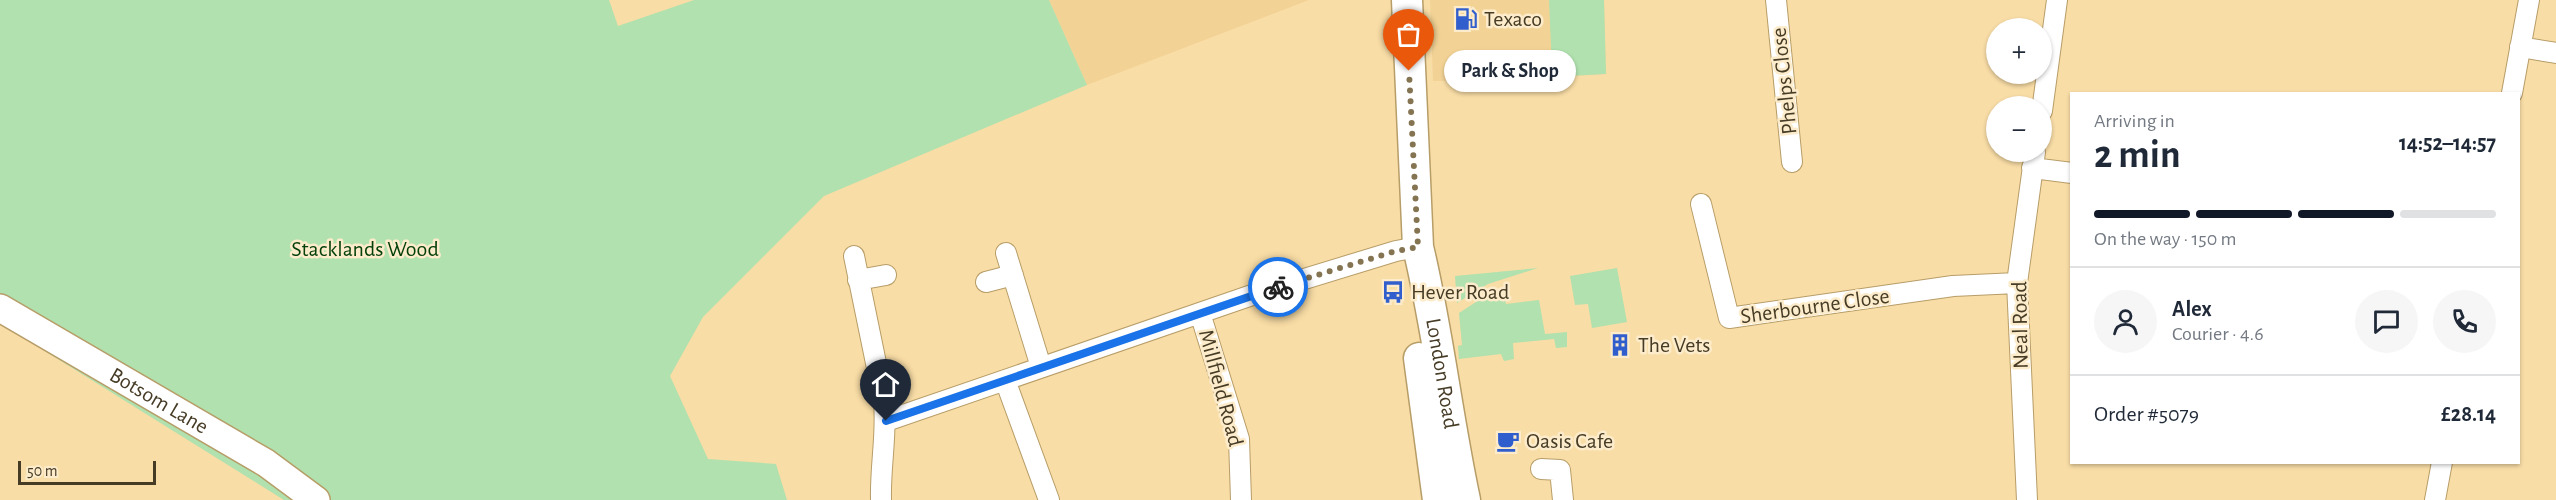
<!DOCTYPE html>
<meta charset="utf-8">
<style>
body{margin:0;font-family:"Alegreya Sans",sans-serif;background:#f6f6f7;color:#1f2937;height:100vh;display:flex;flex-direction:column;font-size:22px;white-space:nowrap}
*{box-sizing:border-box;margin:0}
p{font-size:20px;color:#747a83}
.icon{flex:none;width:33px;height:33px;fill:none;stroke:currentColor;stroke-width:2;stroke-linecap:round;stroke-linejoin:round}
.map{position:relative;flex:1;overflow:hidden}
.details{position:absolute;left:2070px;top:92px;width:450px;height:372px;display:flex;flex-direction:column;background:#fff;border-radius:0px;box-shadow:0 2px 4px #0004}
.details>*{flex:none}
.controls{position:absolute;left:1986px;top:18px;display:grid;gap:12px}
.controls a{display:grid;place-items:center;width:66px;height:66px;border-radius:50%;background:#fff;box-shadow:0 2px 4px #0004;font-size:30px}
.scale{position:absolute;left:18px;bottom:15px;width:138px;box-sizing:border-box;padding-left:6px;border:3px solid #463b25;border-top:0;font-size:16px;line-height:21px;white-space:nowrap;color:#463b25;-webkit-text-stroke:4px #fceccb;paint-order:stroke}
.pin{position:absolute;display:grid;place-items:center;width:51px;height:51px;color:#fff;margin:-62px -26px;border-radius:50% 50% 50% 0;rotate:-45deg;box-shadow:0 0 6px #0007}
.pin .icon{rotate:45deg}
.courier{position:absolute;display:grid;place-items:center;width:60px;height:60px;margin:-30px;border:4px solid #1a73e8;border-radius:50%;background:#fff;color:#222;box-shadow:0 2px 8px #0007}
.bubble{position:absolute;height:42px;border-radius:21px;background:#fff;box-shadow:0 2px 4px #0004;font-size:20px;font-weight:700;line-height:42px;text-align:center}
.headline em{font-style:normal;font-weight:700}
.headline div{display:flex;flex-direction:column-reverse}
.headline{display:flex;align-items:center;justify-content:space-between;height:102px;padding:0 24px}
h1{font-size:39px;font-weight:700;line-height:45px}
.bar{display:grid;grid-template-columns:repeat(4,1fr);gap:9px 6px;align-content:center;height:72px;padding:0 24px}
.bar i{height:8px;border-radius:4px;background:#e0e1e3}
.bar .current{background:#111827}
.bar p{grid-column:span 4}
.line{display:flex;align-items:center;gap:15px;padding:0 24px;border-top:2px solid #e0e1e3}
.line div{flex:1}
.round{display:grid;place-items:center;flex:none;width:63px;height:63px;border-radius:32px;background:#f6f6f7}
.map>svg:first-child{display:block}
.built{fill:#f3d395}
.green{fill:#b0e1ae}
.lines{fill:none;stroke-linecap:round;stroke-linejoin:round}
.street-casing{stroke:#b79d68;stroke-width:22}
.secondary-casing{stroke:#b79d68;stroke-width:30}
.primary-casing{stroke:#b79d68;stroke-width:33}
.street{stroke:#fff;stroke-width:20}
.secondary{stroke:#fff;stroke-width:27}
.primary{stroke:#fff;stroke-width:30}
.done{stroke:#857452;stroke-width:6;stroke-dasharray:0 10.8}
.route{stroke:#1a73e8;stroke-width:8}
.labels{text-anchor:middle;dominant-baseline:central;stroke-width:5;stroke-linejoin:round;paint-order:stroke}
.poi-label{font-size:22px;fill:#463b25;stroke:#fceccb;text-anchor:start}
.street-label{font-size:22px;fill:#463b25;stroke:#fceccb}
.park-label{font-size:22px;fill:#023f09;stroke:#fceccb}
</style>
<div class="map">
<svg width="2556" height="500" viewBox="0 0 2556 500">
<rect width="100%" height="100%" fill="#f9dda6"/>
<!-- built -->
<path class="built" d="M1049 0H1309L1087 85Z
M1430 0H1604L1606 74 1517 79 1511 76 1484 77 1477 81H1433Z"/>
<!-- green -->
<path class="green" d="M0 0H609L618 26 694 0H1049L1087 85 824 196 703 317 670 376 708 459 776 464 787 500H284L0 323Z
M1549 0H1604L1606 74 1517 79 1511 76 1483 78V69L1514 68 1519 72 1552 70Z
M1538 268 1488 284 1457 303 1455 276Z
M1617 268 1627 322 1592 328 1588 304 1575 305 1570 276Z
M1500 291 1504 295 1506 304 1539 300 1545 334 1567 332V347L1556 348 1554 339 1513 343 1514 359 1504 361 1501 354 1459 359 1458 346 1462 345 1459 313 1490 293Z"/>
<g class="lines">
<!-- street casing -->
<g class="street-casing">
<path id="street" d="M1776 0 1792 162
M2520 47 2556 53
M2512 93 2529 0
M2042 111 2057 0
M2032 168 2072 173
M1701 204 1729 318 1953 286 2017 283
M1006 253 1041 367
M854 256 884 402C887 434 880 467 881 500
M858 280 886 275
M986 282 1013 275
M1200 313 1239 439 1241 500
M1005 380 1049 500
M886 421 1255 294 1396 251 1418 247
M1541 469 1560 470 1563 500
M2027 500 2017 283 2035 152
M2435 500 2442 462"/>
</g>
<!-- secondary casing -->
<g class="secondary-casing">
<g id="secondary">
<path id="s1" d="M0 308 266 463 316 500"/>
</g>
</g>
<!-- primary casing -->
<g class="primary-casing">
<g id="primary">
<path id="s2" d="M1407 0 1418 247C1438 330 1447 416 1465 500"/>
<path d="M1419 358 1438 500"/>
</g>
</g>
<!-- street -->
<use href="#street" class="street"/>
<!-- secondary -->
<use href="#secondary" class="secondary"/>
<!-- primary -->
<use href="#primary" class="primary"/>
</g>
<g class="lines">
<!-- done -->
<path class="done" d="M1278 287 1396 251 1418 247 1409 71"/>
<!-- route -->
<path class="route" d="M886 421 1278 287"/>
</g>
<!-- icons -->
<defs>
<g id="fuel-bare" transform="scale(1.8)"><path d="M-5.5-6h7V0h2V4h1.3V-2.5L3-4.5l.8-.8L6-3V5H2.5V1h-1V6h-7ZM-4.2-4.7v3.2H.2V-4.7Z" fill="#305ecd" stroke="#fceccb" stroke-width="2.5" paint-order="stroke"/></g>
<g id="bus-bare" transform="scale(1.8)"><path d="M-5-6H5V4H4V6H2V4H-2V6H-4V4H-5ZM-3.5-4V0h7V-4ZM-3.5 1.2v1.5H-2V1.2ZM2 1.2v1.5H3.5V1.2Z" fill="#305ecd" stroke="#fceccb" stroke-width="2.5" paint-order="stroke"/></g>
<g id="building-bare" transform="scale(1.8)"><path d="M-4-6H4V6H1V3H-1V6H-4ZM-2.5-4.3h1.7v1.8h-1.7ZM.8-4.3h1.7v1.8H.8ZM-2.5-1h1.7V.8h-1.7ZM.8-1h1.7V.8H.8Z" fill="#305ecd" stroke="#fceccb" stroke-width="2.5" paint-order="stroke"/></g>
<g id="cafe-bare" transform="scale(1.8)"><path d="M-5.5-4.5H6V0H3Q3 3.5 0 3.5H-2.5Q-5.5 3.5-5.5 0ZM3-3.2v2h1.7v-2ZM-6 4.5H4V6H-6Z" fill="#305ecd" stroke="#fceccb" stroke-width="2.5" paint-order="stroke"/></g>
</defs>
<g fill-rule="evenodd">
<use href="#fuel-bare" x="1466" y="19"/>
<use href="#bus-bare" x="1393" y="292"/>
<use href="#building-bare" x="1620" y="345"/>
<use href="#cafe-bare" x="1508" y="441"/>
</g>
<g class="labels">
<!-- poi labels -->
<g class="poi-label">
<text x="1484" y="19">Texaco</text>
<text x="1411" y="292">Hever Road</text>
<text x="1638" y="345">The Vets</text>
<text x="1526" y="441">Oasis Cafe</text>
</g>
<!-- street labels -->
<g class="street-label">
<text transform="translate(1784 81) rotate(-96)">Phelps Close</text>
<text transform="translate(1815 306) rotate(-8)">Sherbourne Close</text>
<text transform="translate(2020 325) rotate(-91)">Neal Road</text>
<text stroke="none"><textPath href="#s2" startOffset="376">London Road</textPath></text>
<text transform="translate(1221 388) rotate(75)">Millfield Road</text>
<text stroke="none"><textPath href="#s1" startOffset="184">Botsom Lane</textPath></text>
</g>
<!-- park labels -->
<g class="park-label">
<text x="365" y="249">Stacklands Wood</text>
</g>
</g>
</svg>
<div class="controls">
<a>+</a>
<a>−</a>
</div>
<div class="scale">50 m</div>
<div class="pin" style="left:1409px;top:71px;background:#ea580c"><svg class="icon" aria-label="bag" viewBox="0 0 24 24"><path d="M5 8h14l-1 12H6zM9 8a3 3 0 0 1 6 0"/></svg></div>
<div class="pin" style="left:886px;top:421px;background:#1f2937"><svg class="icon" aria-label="home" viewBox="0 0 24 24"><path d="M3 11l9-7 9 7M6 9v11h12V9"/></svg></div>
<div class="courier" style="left:1278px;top:287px"><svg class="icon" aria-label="bike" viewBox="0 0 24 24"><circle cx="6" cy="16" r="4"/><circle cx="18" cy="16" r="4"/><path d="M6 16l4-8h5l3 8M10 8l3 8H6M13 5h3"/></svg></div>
<div class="bubble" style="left:1444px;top:50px;width:132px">Park &amp; Shop</div>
<section class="details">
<div class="headline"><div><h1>2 min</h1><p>Arriving in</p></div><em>14:52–14:57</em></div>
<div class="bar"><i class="current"></i><i class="current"></i><i class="current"></i><i></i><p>On the way · 150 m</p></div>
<div class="line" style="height:108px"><a class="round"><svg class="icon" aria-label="person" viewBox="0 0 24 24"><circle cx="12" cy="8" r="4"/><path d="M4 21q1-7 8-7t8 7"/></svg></a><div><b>Alex</b><p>Courier · 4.6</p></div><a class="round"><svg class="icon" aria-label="chat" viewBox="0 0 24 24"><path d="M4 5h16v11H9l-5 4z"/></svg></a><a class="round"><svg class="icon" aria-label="phone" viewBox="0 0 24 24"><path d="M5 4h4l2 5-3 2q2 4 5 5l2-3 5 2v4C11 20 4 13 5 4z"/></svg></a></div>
<div class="line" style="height:78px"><div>Order #5079</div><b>£28.14</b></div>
</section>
</div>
